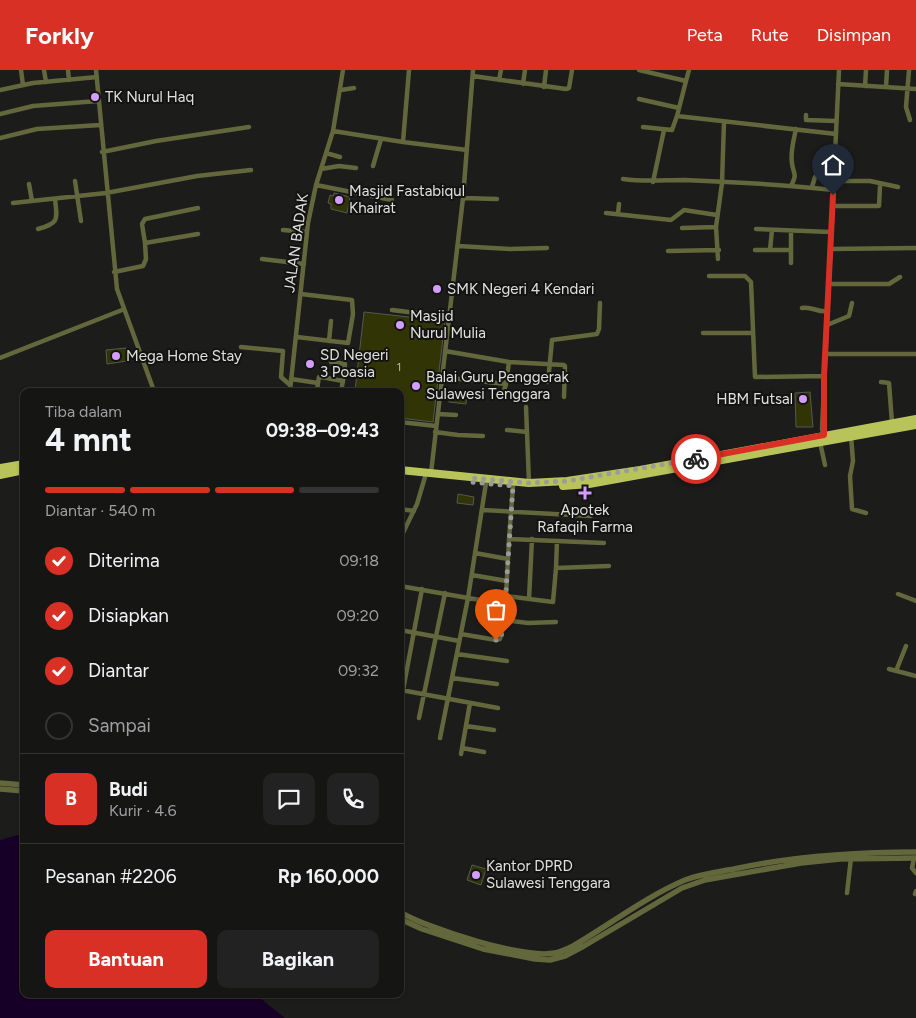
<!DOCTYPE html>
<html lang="id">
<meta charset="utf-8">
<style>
body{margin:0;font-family:Figtree,sans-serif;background:#222;color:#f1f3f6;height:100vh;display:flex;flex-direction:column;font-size:19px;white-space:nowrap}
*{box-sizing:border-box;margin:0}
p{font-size:16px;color:#9d9fa0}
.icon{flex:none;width:28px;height:28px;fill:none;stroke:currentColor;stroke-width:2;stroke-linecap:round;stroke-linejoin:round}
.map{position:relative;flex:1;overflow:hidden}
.sheet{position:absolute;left:20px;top:318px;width:384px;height:610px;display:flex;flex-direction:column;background:#151514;border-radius:10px;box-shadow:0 1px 4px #0004,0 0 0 1px #343434}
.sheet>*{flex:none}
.pin{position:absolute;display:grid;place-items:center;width:42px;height:42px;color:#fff;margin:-51px -21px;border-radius:50% 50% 50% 0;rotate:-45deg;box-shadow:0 0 5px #0007}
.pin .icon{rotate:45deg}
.courier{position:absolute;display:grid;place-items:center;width:50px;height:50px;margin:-25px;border:4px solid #d93025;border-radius:50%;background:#fff;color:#222;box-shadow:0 1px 6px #0007}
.summary em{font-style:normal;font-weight:700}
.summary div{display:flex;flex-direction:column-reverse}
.summary{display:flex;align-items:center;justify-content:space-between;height:85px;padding:0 25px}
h1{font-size:32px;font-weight:700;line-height:38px}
.bar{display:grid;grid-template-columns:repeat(4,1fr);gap:8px 5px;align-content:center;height:60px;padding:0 25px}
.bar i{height:6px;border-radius:4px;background:#343434}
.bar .active{background:#d93025}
.bar p{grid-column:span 4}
.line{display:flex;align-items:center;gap:12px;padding:0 25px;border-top:1px solid #343434}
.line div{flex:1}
.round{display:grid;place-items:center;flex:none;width:52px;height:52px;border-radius:10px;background:#222}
ol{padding:0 25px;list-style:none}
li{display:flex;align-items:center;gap:15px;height:55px}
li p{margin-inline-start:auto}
li .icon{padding:5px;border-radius:50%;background:#d93025;color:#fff;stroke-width:4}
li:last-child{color:#9d9fa0}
li i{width:28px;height:28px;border:2px solid #343434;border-radius:50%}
.cta{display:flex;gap:10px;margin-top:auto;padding:10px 25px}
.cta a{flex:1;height:58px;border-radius:10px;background:#d93025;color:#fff;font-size:20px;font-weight:700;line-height:58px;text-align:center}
.cta a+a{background:#222;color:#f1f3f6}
header{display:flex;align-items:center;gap:30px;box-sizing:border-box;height:70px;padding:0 25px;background:#d93025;color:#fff}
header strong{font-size:24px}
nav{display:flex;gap:28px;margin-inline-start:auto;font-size:18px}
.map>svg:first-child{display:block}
.water{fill:#170027}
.building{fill:#313506;stroke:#565754}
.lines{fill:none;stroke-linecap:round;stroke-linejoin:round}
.minor{stroke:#62683c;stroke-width:4.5}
.tertiary{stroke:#62683c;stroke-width:5.5}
.trunk{stroke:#b8c45a;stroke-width:8}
.done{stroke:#9b9b9a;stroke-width:5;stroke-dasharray:0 9}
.route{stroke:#d93025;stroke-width:6}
.poi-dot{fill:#d29dfd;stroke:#131311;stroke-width:2}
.labels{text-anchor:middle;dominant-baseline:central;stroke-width:4;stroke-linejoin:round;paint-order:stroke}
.number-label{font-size:12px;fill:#b4b5a9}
.poi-label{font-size:15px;fill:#e0e0df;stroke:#131311;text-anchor:start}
.street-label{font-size:15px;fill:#e0e0df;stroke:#131311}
</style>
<header>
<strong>Forkly</strong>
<nav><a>Peta</a><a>Rute</a><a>Disimpan</a></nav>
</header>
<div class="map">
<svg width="916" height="948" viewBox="0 0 916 948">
<rect width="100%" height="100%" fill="#1c1c1a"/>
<!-- water -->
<path class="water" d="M18 765H24V924H255L285 948H0V770Z"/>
<!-- building -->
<path class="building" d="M334 123 350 127 347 143 331 139V134L328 133 330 125 333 126Z
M364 242 445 251 433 352 400 348V321H355Z
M126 278 127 291 107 294 106 280Z
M450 321 467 323 466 334 449 332Z
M810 322 813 357H796L795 323Z
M458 424 474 427 473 435 457 433Z
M472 795 486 799 481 815 467 810Z"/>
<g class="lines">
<!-- minor -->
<path class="minor" d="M21 0 23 15
M44 0 46 12
M68 0 69 10
M96 0 117 219 154 321
M639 0 686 11 677 46 836 64
M909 0 906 37 910 50
M473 6 566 19 569 18 572 0
M499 10 501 0
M686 11 689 0
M523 14 525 0
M838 14 916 19
M865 16 866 0
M544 17 546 0
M886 17 887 0
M0 20 33 13 97 7
M341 20 354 18
M639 29 679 38
M0 44 33 36 98 31
M806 45V50L836 51
M643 57 672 60 677 46
M333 61 403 72 409 0
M0 68 37 59 100 55
M403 72 467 80
M102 82 156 71 249 57
M326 83 340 87
M373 96 381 69
M321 99 339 96 356 98
M623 109C644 112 663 110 684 110 734 112 784 114 833 120
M75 111 81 151
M834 111H870L898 117
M653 112 664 60
M29 114 32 131
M316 115 392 130
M791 116C798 103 793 104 792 93 790 82 794 69 796 59
M812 117 815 107 819 103 834 106
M463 128 497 129
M13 133 106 123 197 106 251 100
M832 136H879L880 116
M606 143 671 150 684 140 717 145
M618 144 619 134
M682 158 716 157
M38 159C60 153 57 149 55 129
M756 159 830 162
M283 160 307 162
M791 161V193
M145 173 142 154 145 149 198 138
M458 176 510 179 547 178
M830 179 916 178
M755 180H791
M770 180 772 160
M668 181 719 180
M262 189 304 194
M718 189 716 157 722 113 724 52
M114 202 143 196 146 189 145 173 198 164
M709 206H745L751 212 755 307 824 306
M829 214H889L900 207
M802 238C812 236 818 243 828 241
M392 240 449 247
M827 255 849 246 852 233
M703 263H753
M297 267 348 273 353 244 352 230 301 224
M329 271 331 251
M241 277 283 281 281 307 290 315
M445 281 509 292 564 295 565 296 564 327
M825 284H916
M0 288 122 240
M441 307 506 314 502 327
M291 309 318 313 319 307H321L343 311 345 294 331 292
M548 312 552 270 597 264 599 259 600 233
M881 312 889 313 892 353
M506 314 509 292
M290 321 308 153 316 115 333 61 343 0
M317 321 318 313
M341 321 343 311
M526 337 529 413
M438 344 456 345
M400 352 436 356
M507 360 527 362
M435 362 458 365 483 366
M851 366 853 391 850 406 852 439 866 443
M824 367 822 359 839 0
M820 372 825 395
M431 403 463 128 473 0
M513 416 509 469 604 473
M400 439 414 441
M483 440 591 446
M400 469 417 434 425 407
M509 469 506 526 553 532 556 498
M557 471 556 498 609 496
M475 483 508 489
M472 505 507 511
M400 516 468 528 486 413
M898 524 916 531
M529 529 532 469
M504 550 528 553 556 552
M400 560 459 571
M461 564 496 570 500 569 504 550 506 526
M457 584 507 591
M889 599 916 606
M896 601 906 576
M452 608 497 614
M401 620 498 638
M403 620 422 519
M419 648 445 523
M466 656 494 660
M440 668 468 528 505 534
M462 678 484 682
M461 684 470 633
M914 788 912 798 916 803
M847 823 851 788
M915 824 916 821"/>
<!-- tertiary -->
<path class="tertiary" d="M0 713 24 715
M0 719 24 721
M400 842C429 859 523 889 555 883 561 882 567 879 573 876 609 855 647 826 685 810 700 804 718 802 734 799 794 786 854 782 916 782
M400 849 422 859 483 879 535 889 550 890 565 886 584 876 682 818 705 810 801 793 840 789 916 788"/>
<!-- trunk -->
<path class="trunk" d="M0 398 24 394
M400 400 529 413 567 411 640 400 916 349
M0 405 24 400
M563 416 589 414 916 355"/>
</g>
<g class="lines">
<!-- done -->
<path class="done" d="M496 570 501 568 504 550 513 416 471 412 472 408 529 413 567 411 696 389"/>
<!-- route -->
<path class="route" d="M696 389 824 365V306L833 125"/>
</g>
<!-- markers -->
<g class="poi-dot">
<circle cx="95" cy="27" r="5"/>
<circle cx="339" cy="130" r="5"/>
<circle cx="437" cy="219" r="5"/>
<circle cx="400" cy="255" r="5"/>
<circle cx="116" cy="286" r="5"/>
<circle cx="310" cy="294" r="5"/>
<circle cx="416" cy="316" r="5"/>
<circle cx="803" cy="329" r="5"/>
<path d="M582.5 415.5h5v5h5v5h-5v5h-5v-5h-5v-5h5z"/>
<circle cx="476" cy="805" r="5"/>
</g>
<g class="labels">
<!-- number labels -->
<g class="number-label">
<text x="399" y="297">1</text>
</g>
<!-- poi labels -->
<g class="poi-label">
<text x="105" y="27">TK Nurul Haq</text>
<text x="349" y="121">Masjid Fastabiqul<tspan x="349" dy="17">Khairat</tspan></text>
<text x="447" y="219">SMK Negeri 4 Kendari</text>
<text x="410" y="246">Masjid<tspan x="410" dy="17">Nurul Mulia</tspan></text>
<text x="320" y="285">SD Negeri<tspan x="320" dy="17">3 Poasia</tspan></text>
<text x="126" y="286">Mega Home Stay</text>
<text x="426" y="307">Balai Guru Penggerak<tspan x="426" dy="17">Sulawesi Tenggara</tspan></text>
<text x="793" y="329" text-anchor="end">HBM Futsal</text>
<text x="585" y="440" text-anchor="middle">Apotek<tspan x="585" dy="17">Rafaqih Farma</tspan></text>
<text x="486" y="796">Kantor DPRD<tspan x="486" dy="17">Sulawesi Tenggara</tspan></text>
</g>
<!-- street labels -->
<g class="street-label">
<text transform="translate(296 173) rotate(-82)">JALAN BADAK</text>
</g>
</g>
</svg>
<div class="pin" style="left:496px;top:570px;background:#ea580c"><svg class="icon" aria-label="bag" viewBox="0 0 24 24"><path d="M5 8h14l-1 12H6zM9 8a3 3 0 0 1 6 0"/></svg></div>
<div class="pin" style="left:833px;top:125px;background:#1f2937"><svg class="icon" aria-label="home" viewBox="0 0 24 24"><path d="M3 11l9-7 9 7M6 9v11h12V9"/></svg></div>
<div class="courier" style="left:696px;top:389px"><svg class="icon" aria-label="bike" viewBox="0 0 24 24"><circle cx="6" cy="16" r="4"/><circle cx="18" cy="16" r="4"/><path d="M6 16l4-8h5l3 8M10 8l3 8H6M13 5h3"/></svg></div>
<section class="sheet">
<div class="summary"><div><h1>4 mnt</h1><p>Tiba dalam</p></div><em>09:38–09:43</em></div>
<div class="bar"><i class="active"></i><i class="active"></i><i class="active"></i><i></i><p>Diantar · 540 m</p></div>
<ol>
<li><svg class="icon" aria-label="check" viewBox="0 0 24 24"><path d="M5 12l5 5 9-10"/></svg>Diterima<p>09:18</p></li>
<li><svg class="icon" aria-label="check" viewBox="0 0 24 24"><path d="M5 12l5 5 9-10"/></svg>Disiapkan<p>09:20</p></li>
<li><svg class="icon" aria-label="check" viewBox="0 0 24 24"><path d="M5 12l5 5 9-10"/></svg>Diantar<p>09:32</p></li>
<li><i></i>Sampai</li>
</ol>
<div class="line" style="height:90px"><b class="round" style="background:#d93025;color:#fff">B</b><div><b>Budi</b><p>Kurir · 4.6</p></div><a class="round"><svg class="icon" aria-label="chat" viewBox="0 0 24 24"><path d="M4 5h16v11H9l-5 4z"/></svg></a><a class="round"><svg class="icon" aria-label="phone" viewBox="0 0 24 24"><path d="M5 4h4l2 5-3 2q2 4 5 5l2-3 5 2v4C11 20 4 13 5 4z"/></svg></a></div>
<div class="line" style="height:65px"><div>Pesanan #2206</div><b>Rp 160,000</b></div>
<div class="cta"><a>Bantuan</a><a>Bagikan</a></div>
</section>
</div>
